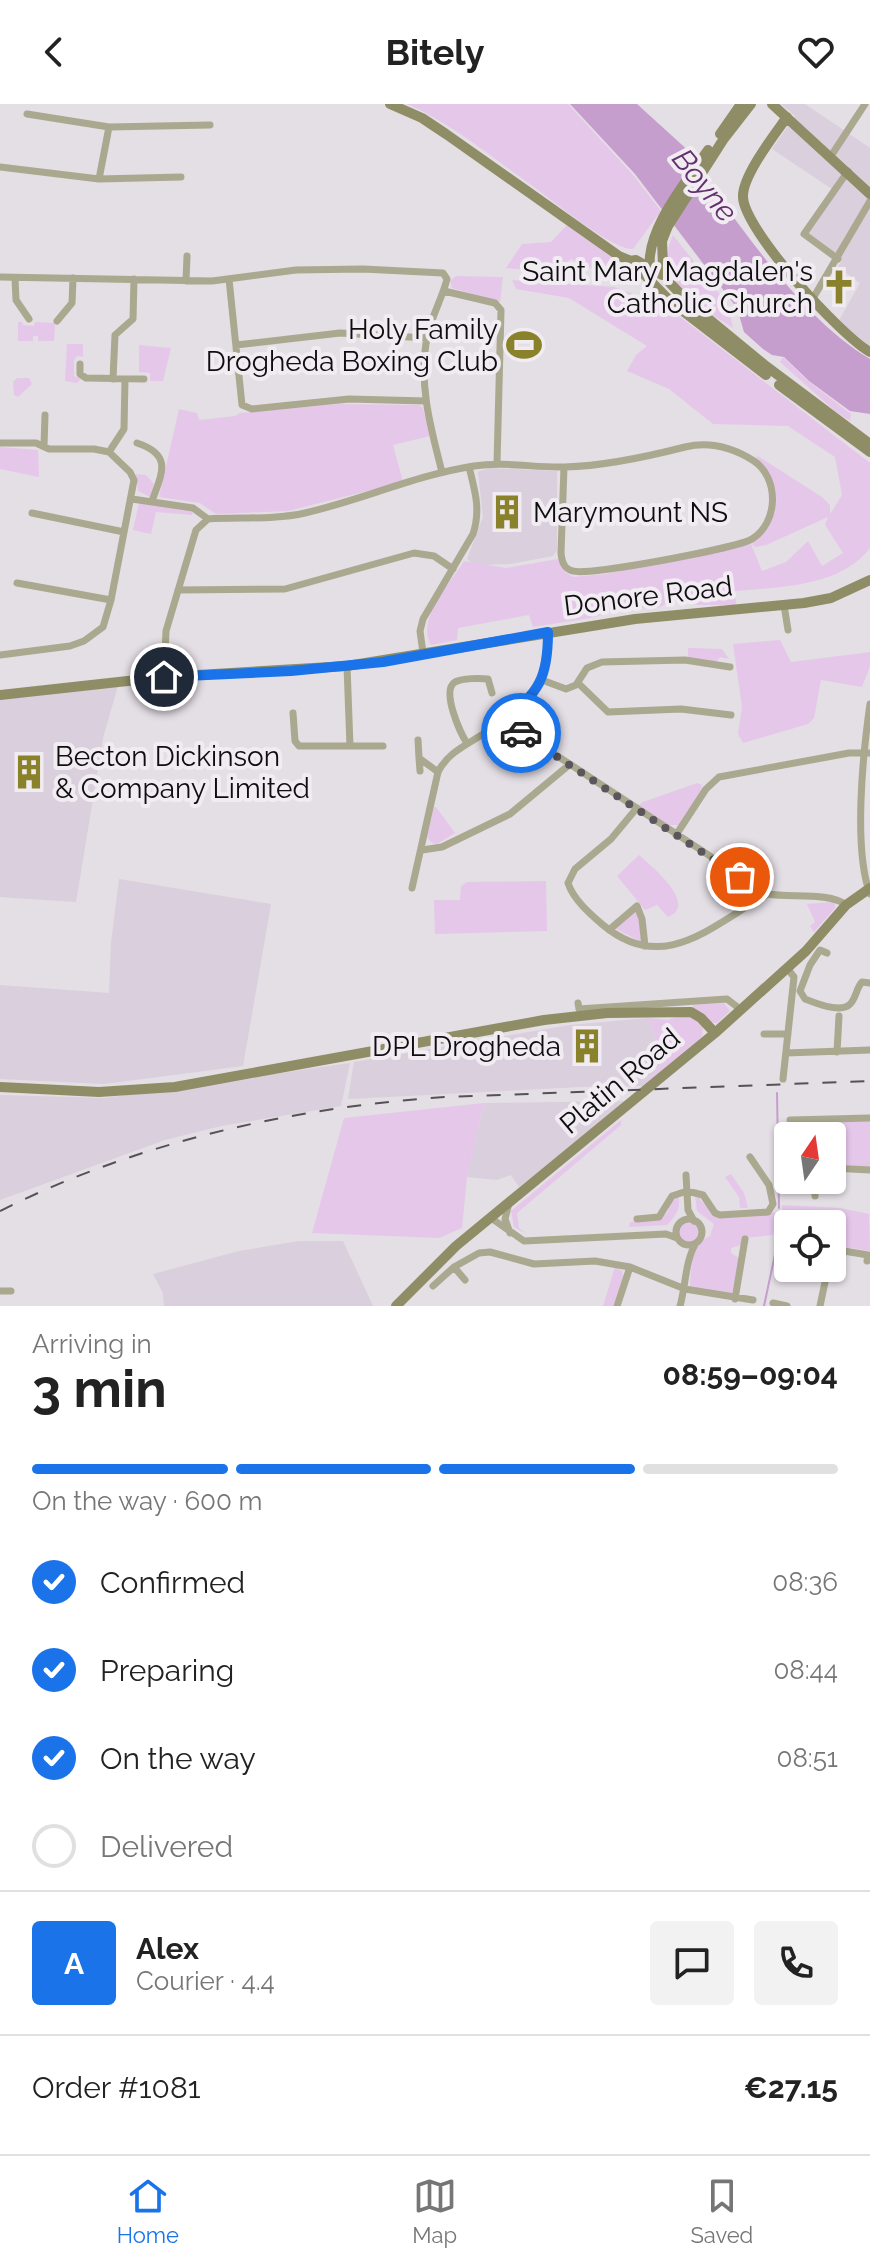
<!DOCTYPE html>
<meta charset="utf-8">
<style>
body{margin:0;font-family:Raleway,sans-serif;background:#f2f2f2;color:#222;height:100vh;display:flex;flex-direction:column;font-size:30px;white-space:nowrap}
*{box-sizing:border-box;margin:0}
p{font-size:26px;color:#767676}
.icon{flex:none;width:44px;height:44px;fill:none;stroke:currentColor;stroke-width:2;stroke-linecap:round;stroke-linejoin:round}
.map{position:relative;height:1202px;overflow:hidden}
.panel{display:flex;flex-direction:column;background:#fff;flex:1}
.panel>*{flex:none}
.needle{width:52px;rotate:13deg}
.buttons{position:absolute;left:774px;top:1018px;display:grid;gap:16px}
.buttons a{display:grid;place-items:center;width:72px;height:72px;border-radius:8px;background:#fff;box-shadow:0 2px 6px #0004;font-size:40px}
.pin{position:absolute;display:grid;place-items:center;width:68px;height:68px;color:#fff;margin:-34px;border:4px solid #fff;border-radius:50%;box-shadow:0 2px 8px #0007}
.courier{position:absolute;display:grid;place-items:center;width:80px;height:80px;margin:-40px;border:6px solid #1a73e8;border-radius:50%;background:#fff;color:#222;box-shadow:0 2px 10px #0007}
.summary em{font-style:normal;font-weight:700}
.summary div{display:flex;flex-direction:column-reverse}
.summary{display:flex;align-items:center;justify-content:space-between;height:136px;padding:0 32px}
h1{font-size:52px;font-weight:700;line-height:60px}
.bar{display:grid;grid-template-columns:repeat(4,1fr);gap:12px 8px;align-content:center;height:96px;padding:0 32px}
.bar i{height:10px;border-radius:6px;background:#e0e0e0}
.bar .active{background:#1a73e8}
.bar p{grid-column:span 4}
.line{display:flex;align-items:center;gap:20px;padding:0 32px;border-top:2px solid #e0e0e0}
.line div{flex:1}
.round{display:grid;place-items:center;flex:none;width:84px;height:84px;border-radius:8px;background:#f2f2f2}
ol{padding:0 32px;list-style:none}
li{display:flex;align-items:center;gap:24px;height:88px}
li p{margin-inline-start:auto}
li .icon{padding:8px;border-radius:50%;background:#1a73e8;color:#fff;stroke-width:4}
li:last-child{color:#767676}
li i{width:44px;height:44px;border:4px solid #e0e0e0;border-radius:50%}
header{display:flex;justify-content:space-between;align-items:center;height:104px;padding:0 32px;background:#fff;font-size:36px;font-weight:700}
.tabs{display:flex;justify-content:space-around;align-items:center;height:112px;border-top:2px solid #e0e0e0;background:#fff;font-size:22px;color:#767676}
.tabs a{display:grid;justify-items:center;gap:4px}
.tabs .active{color:#1a73e8}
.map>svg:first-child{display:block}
.built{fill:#dacfdc}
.green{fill:#e5c7ea}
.water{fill:#c69ece}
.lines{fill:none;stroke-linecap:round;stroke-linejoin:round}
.stream{stroke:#c69ece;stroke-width:2}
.street{stroke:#aaa88e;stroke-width:7}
.secondary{stroke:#8f8d65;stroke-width:10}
.rail{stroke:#555156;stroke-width:2;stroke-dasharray:14 14;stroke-linecap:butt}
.done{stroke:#5a565b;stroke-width:8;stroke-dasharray:0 14.4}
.route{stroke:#1a73e8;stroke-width:10}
.labels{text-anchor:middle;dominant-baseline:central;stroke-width:8;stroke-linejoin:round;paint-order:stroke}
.poi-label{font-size:28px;fill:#0f0d10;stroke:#f1ebf2;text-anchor:end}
.street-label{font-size:28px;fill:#0f0d10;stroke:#f1ebf2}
.water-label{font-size:30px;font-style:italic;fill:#62306c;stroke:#f1ebf2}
</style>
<header><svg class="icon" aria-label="back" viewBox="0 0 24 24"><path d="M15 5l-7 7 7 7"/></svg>Bitely<svg class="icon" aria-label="heart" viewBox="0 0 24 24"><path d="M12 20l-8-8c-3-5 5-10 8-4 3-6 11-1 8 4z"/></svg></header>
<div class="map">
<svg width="870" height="1202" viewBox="0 0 870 1202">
<rect width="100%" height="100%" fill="#e4dee5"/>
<!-- built -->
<path class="built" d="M781 0H805L870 44V242L838 218 860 179 838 163 842 156 807 129 835 87 772 45 795 12Z
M488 364 557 367V446L553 452 510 460 486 461 471 458 467 455 483 413 478 368Z
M119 578 103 634 76 798 0 793V595Z
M119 775 271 800 243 962 104 980 0 975V881L109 889 111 839Z
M648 914 664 957 642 982 581 983 348 995 354 958 570 921Z
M350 959 341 1002 221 1022 165 1036 0 1096V991L105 994Z
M630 997 519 1083 511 1071 497 1076 467 1073 484 999Z
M299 1137H343L373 1202H164L163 1189 153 1170 239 1147Z"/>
<!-- green -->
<path class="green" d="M407 0H568L633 71 661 107 633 145C612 146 551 95 530 80 491 53 451 19 407 0Z
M567 121 641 175 611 173 571 155 551 168 506 164 522 140 551 138Z
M673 131 728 201 733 224C702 204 651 175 673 131Z
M456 172 503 173 500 198 452 184 450 177Z
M512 176 614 183 666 202 870 359V444C840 483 780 483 735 487L736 501H698L673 497 653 506 626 501 596 513 533 523 529 511 458 524 457 536 431 541C416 514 450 480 464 457L506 464 558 455 565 468 573 473 605 470 751 440 762 467 786 458 808 437 822 462 843 449 825 421 828 413 766 441 755 443 752 440C771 421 785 399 770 372 766 364 759 359 756 351L822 393 830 401V410L842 391 835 353 788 322 713 320 669 285 627 267 636 251 647 242 569 194 516 185Z
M18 218H22L23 221 34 222 35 218 55 219 54 237H38V232H33V237H18Z
M67 240H83V253L77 252 74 256V272L81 275 77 279 65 277Z
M139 241 171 244 163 277H150V269L139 268Z
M783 253 808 277 851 310 850 317 835 307 780 258Z
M17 274H29L32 280 18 293 14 291 13 278Z
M339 300 419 301 423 304 430 332 393 341 403 378 288 407 216 410 200 399 159 393 179 305 197 309 199 316 235 312 240 309Z
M0 343 38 346 39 373 0 365Z
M136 370 146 371 154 380 150 393 138 387Z
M139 399 193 407 192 411 156 408 151 430 133 426Z
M780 536 791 558 870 548V562L862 583 821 576 814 614 808 620 743 639 738 630 742 603 733 540Z
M688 544 722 545 729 555 720 553 716 558 688 554Z
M697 679 702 681 701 686 678 721H669L639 701 643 698Z
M434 703H436L455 729 437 740 432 739 427 733Z
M639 751C651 762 699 800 668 813L657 801 645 806 617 772Z
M546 777 547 827 435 830 434 796H460L461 782 467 778Z
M832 798 835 799V804L814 828 810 822 815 818 807 800Z
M637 806 642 838 614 824Z
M724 899 730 907 717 919 711 918 693 904V901Z
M679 911 691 912 703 922 702 933 647 982H642L664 957 648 914 668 916Z
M484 999 467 1073 462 1124 439 1134 312 1129 344 1014Z
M621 1016V1021L517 1109 519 1124 525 1129 514 1123 511 1107Z
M870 1017V1063L832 1060V1032H818L821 1019Z
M731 1070 744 1089 748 1104H740L739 1093 725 1073Z
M695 1091 701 1093 700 1096 717 1112 773 1108 776 1110 773 1131 743 1134 741 1141 731 1144V1149L739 1154 732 1190 690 1182C691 1164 692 1140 710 1132L714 1120 697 1107Z
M678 1092C682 1103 675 1113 667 1121L629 1123 630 1118 658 1116 668 1108 670 1098Z
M782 1101 840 1104 869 1110 870 1147 832 1141V1120H788V1136L783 1135Z
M679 1128a10 10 0 1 1 20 0a10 10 0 1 1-20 0Z
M615 1163 622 1167 623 1173 613 1202H603Z"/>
<!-- water -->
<path class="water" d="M570 0H637L692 50 691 57C744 124 798 212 870 255V310L850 307 809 277 784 253 772 251 763 245 744 228 737 204 635 70Z"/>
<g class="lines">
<!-- stream -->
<path class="stream" d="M777 989 779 1104
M764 1202 777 1141 779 1113"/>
<!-- street -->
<path class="street" d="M27 10 109 23 210 21
M831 52 865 0
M0 63 99 75 181 73
M99 75 109 23
M838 155 804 130 848 67
M0 173 212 177 296 166 363 165 443 169 447 175C442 195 431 213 427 234 418 279 431 325 442 368
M15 174 16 196 29 215
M229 175 242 301 252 305 349 295 426 297
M186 177 187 152
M444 187 495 199 501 206 497 359
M812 196 870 97
M57 217 72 199 73 174
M236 241 340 229 427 234
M80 260V270L86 274 144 275
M113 275 115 231 133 215 134 175
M0 339H36L49 345H94L109 348 130 368 134 376 111 496 103 523 84 537 70 542 0 551
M137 339C173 351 162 369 152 397
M44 342 45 311
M109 348 124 325 125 275
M132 395 193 404 208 415
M32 409 124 428
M17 479 111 496
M178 486 285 485 414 449 434 452 453 465
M784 501 788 526
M423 549 420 527 423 515 473 430C481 406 475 387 469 363
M347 562 350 642
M164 573 166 527 196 426 208 415C239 413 274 416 305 409 362 396 416 371 474 362 505 357 534 364 565 363 605 362 646 353 685 343 710 337 732 343 754 357 779 374 779 418 752 435 737 444 589 472 573 467 564 465 562 458 561 449L564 363
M542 576 566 585 576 581 587 564 602 558 685 556 730 563
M578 579 608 608 681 605 731 611
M870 600C863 649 853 744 870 790
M293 609 295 637 299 642H383
M504 617 768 790C790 794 830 788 846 801
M418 636 419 654 438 668
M467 639C460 629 441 586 455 578 463 574 480 574 488 575L492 589
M419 654 420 667
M636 705 611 735 575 765 568 779C573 795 590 810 603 821 664 872 712 821 768 790
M676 731 706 685 719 673 849 649H870
M422 746 442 743 510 710 569 661
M412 784 438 668C446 652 460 644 475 635 525 605 547 590 548 528
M739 806 740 773
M609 826 637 802 642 815 645 842
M827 849 820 846 810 861 800 887 805 895C815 899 839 909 849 901 856 896 856 884 862 878L870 879
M578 899 579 905 727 895 740 905
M764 930H788
M837 948 839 912
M786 949 870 946
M783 975 794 873 787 864
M790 1016 870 1014
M814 1017V1032
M832 1064 870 1066
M686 1071 688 1106 694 1117
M815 1076V1092
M509 1099 505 1115 510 1129
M491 1114 524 1137 666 1130 677 1134
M637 1115 659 1113 672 1092 687 1087 703 1091 715 1109 720 1111 768 1108 773 1100 769 1081 750 1053
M676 1128a13 13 0 1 1 26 0a13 13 0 1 1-26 0Z
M832 1145 868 1151 867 1157
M454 1163 465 1176
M433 1182 454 1163 479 1149 490 1148 534 1160 595 1157 630 1163
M0 1187H11
M735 1195 745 1135
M773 1199 787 1202
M617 1202 630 1163 685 1185 753 1196
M680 1202C686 1181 685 1157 696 1139
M820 1202 828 1164"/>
<!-- secondary -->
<path class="secondary" d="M390 0 422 14 446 30 619 152 631 157 636 156 662 171 666 170
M751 0 723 36 668 122 662 137 663 161 670 179 687 197 766 262 870 340
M772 0 870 90
M787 13C775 30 742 72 743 93 744 126 840 231 870 248
M720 30 741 0
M631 157 670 197 766 271
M650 165C645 126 687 77 708 46
M779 281 870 348
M0 591 164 573 347 562 635 515 804 499 831 494 870 476
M0 983 99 988 175 983 544 916 607 909 691 908 701 914 715 929
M396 1202 456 1142 715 929 806 847 846 801 870 784"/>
<!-- rail -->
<path class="rail" d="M0 1107C137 1038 294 1003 446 993L870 977"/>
</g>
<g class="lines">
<!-- done -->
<path class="done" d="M521 629 740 773"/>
<!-- route -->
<path class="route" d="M164 573 291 567 383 558 548 528C548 575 539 587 504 617L521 629"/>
</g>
<!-- icons -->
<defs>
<g id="church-bare" transform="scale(2.76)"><path d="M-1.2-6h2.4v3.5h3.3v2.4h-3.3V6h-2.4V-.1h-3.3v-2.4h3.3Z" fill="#89822a" stroke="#f1ebf2" stroke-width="2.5" paint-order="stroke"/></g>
<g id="stadium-bare" transform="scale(2.76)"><path d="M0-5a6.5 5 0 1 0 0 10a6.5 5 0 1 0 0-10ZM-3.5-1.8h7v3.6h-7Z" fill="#89822a" stroke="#f1ebf2" stroke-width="2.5" paint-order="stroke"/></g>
<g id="building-bare" transform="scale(2.76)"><path d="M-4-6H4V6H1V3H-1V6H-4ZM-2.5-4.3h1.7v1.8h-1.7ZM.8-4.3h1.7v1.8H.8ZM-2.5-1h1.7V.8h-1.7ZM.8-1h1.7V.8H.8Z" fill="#89822a" stroke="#f1ebf2" stroke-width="2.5" paint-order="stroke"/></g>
</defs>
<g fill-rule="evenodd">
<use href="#church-bare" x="839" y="183"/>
<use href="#stadium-bare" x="524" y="241"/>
<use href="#building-bare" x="507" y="408"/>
<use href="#building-bare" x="29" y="668"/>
<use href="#building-bare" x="587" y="942"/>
</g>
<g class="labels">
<!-- poi labels -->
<g class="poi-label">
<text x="813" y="167">Saint Mary Magdalen's<tspan x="813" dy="32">Catholic Church</tspan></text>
<text x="498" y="225">Holy Family<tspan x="498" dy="32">Drogheda Boxing Club</tspan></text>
<text x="533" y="408" text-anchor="start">Marymount NS</text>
<text x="55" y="652" text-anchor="start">Becton Dickinson<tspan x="55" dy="32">&amp; Company Limited</tspan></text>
<text x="561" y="942">DPL Drogheda</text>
</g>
<!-- street labels -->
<g class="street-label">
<text transform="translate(648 492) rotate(-7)">Donore Road</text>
<text transform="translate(620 977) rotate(-40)">Platin Road</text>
</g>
<!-- water labels -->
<g class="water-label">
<text transform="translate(705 81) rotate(51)">Boyne</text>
</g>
</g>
</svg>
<div class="buttons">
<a><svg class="needle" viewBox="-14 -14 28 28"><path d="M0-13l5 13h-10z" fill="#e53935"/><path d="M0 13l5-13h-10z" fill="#767676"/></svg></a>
<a><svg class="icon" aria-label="locate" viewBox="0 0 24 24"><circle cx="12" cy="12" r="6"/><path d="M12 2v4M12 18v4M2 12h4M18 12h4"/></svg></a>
</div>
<div class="pin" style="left:740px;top:773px;background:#ea580c"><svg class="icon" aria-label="bag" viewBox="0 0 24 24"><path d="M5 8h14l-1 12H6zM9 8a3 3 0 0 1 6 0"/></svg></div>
<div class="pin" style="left:164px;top:573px;background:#1f2937"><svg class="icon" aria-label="home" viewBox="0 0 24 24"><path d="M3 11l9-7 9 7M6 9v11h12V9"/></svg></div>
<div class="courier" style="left:521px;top:629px"><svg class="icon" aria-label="car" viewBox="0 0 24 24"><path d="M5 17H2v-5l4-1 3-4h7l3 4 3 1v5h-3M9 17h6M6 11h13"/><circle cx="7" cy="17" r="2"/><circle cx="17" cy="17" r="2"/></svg></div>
</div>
<section class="panel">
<div class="summary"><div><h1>3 min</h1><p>Arriving in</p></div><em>08:59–09:04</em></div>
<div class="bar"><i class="active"></i><i class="active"></i><i class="active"></i><i></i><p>On the way · 600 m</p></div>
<ol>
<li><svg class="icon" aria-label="check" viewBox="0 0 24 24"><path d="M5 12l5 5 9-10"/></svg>Confirmed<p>08:36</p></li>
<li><svg class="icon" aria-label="check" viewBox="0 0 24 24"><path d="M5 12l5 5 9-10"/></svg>Preparing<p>08:44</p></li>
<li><svg class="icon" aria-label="check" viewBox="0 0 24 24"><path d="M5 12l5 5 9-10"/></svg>On the way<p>08:51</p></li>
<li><i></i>Delivered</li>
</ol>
<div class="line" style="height:144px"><b class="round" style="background:#1a73e8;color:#fff">A</b><div><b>Alex</b><p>Courier · 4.4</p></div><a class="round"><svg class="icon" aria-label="chat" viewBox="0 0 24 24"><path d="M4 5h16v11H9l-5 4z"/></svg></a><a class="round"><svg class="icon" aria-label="phone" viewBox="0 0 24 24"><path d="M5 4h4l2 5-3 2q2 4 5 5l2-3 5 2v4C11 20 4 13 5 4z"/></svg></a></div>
<div class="line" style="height:104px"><div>Order #1081</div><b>€27.15</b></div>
</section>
<nav class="tabs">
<a class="active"><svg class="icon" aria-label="home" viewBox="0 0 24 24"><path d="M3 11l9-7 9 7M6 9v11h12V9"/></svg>Home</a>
<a><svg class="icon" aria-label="map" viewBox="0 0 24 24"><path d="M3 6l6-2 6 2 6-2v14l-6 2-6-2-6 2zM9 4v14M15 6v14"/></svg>Map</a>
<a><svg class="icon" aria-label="saved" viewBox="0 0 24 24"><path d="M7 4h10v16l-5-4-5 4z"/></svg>Saved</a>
</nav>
